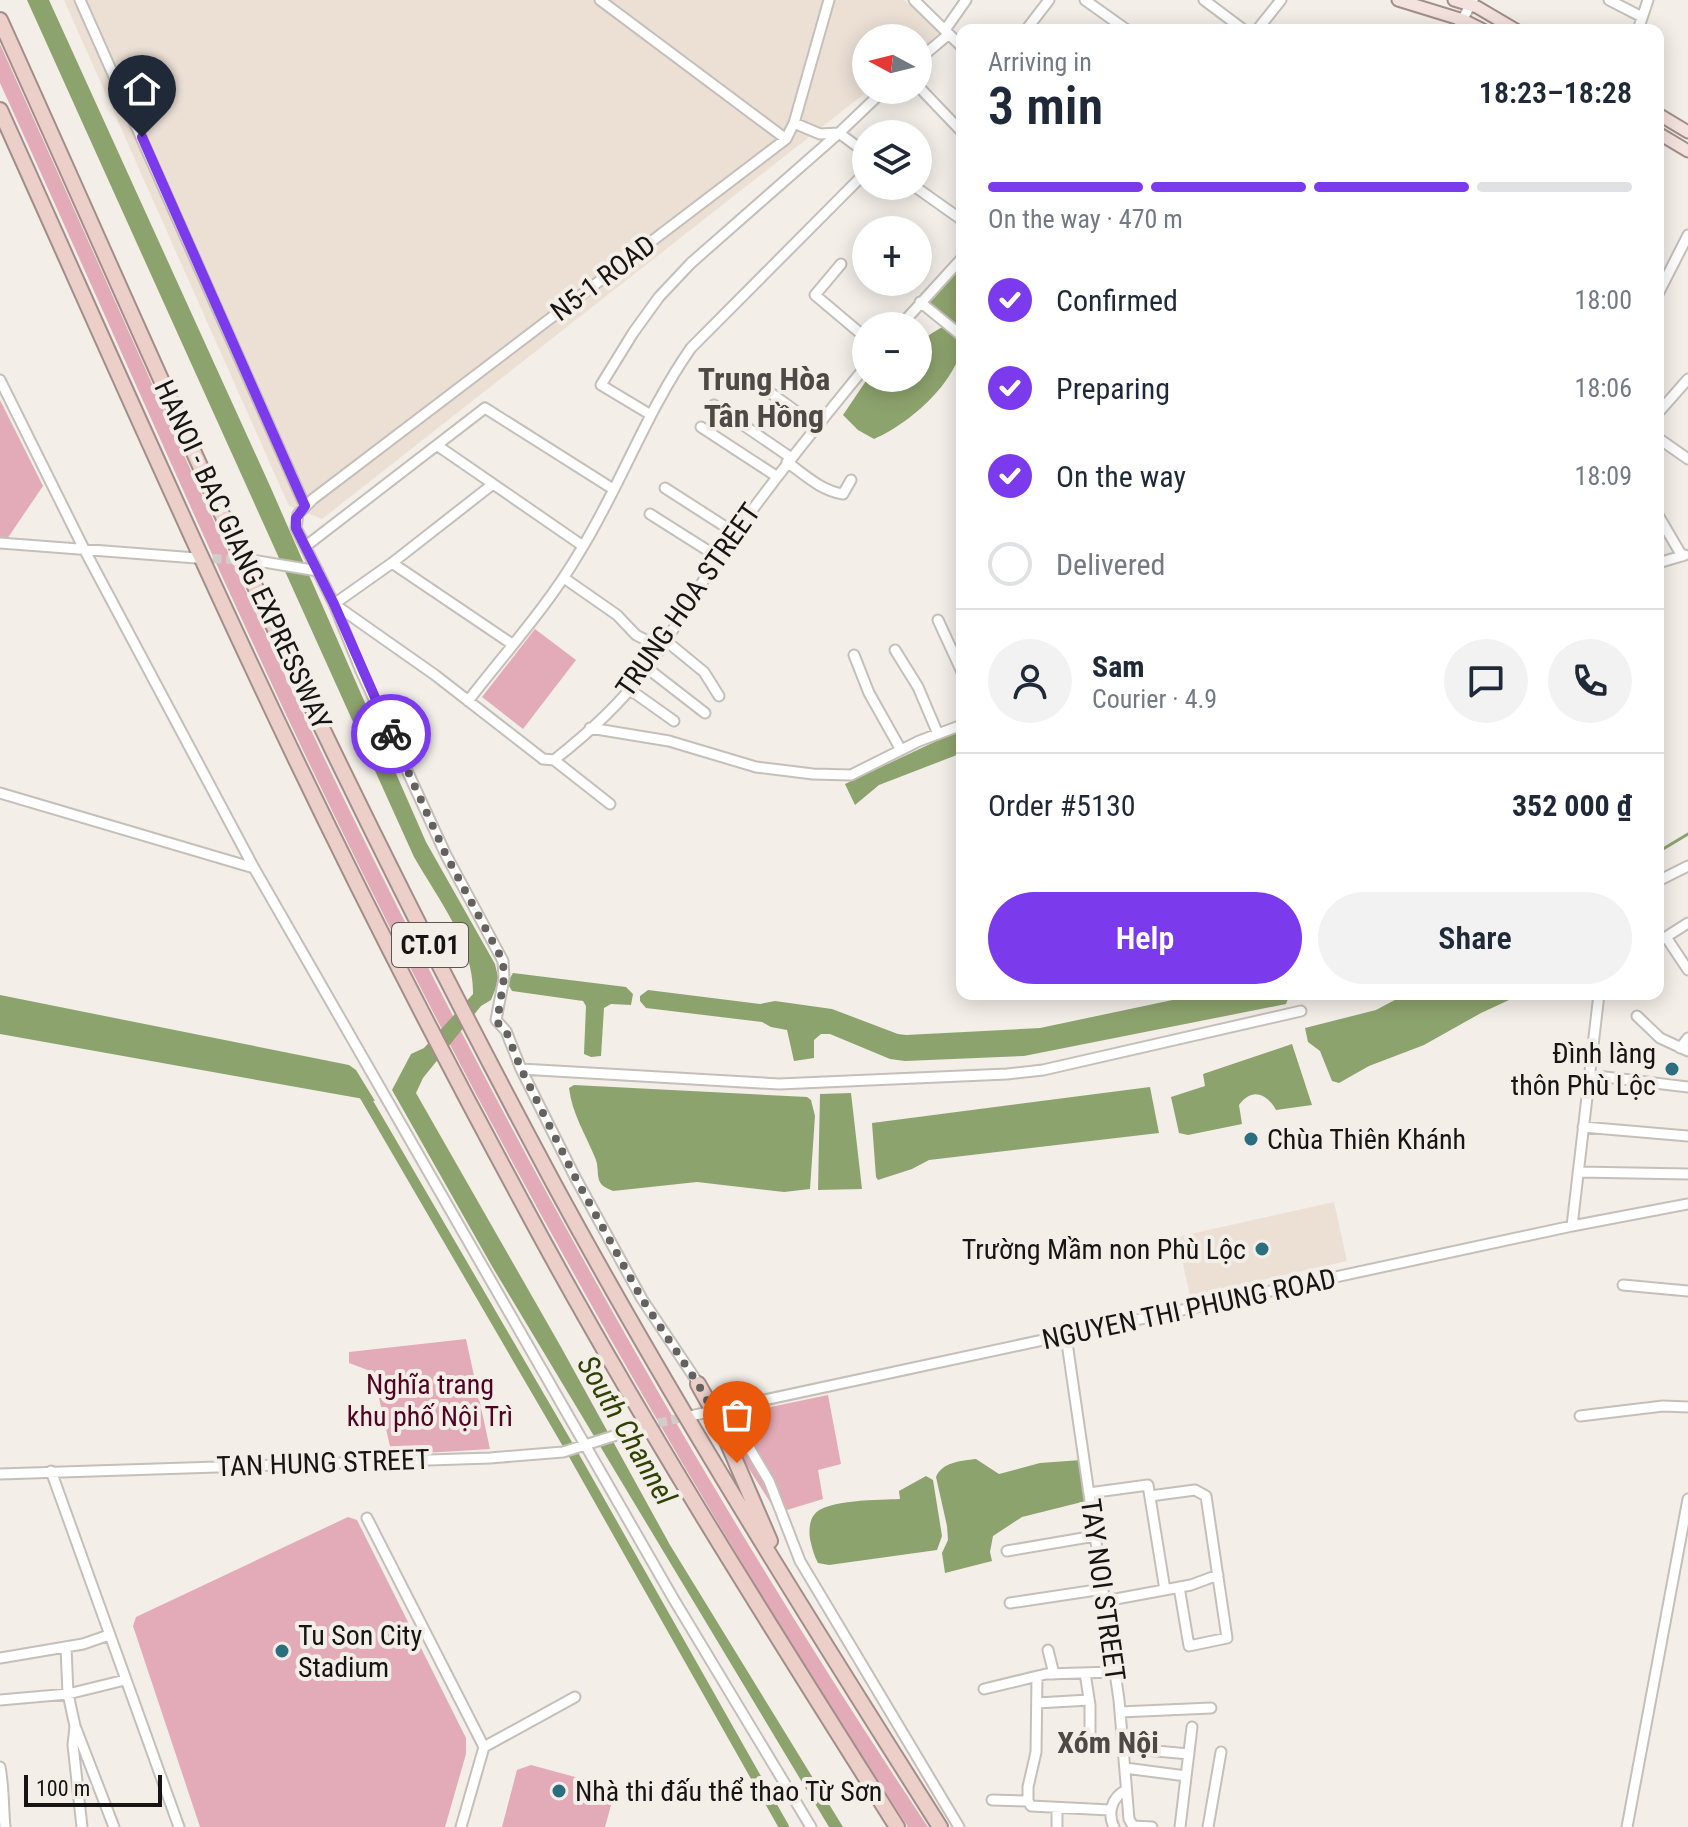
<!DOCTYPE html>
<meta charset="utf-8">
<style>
body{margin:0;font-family:"Roboto Condensed",sans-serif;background:#f2f2f3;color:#1f2937;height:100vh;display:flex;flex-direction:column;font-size:30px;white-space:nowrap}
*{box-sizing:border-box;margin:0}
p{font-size:26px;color:#747a83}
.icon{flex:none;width:44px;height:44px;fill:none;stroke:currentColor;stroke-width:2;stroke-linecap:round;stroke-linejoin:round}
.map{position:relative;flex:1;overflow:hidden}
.panel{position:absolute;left:956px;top:24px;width:708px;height:976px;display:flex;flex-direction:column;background:#fff;border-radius:16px;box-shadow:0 4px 20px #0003}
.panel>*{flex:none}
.needle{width:52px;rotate:277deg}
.buttons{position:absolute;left:852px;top:24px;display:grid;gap:16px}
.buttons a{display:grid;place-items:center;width:80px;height:80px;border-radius:50%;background:#fff;box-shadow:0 4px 20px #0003;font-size:40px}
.scale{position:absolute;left:24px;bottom:20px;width:138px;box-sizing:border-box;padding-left:8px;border:4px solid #171513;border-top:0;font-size:22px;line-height:28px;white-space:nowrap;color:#171513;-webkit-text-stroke:6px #f3eee8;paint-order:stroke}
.pin{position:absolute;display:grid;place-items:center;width:68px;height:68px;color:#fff;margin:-82px -34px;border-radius:50% 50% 50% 0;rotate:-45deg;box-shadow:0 0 8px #0007}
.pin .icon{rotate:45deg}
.courier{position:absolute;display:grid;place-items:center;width:80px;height:80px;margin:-40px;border:6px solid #7c3aed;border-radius:50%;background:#fff;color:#222;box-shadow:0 2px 10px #0007}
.overview em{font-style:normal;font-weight:600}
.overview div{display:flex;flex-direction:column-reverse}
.overview{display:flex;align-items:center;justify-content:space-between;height:136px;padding:0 32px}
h1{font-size:52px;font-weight:600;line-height:60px}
.bar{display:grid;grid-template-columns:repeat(4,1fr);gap:12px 8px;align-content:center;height:96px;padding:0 32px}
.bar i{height:10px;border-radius:6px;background:#e0e1e3}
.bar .active{background:#7c3aed}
.bar p{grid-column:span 4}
.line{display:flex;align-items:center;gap:20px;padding:0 32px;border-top:2px solid #e0e1e3}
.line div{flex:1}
.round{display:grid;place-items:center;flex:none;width:84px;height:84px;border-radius:42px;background:#f2f2f3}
ol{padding:0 32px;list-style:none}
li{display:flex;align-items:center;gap:24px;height:88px}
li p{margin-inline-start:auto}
li .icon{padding:8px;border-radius:50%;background:#7c3aed;color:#fff;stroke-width:4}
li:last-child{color:#747a83}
li i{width:44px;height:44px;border:4px solid #e0e1e3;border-radius:50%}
.cta{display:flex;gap:16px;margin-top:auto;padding:16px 32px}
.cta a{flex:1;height:92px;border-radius:48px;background:#7c3aed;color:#fff;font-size:32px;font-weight:600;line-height:92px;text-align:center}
.cta a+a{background:#f2f2f3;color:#1f2937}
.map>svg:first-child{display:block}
.built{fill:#ece0d5}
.green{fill:#e3aab7}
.water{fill:#8da36d}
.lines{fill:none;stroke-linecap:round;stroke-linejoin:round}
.stream{stroke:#8da36d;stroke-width:3}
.canal{stroke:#8da36d;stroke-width:10}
.minor-tunnel{stroke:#d2cdc8;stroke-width:9;stroke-dasharray:9 4.5;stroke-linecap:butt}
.minor-casing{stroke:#c5bfba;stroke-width:13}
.major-casing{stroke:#a18e89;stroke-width:15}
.highway-casing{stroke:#a18e89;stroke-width:18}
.minor{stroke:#fff;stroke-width:9}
.major{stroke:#f4e2de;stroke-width:11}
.highway{stroke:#eccfc8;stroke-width:14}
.done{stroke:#64615e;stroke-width:8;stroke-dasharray:0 14.4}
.route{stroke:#7c3aed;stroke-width:10}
.poi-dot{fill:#2b6e7f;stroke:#f3eee8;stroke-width:3}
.labels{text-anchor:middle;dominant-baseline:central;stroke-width:8;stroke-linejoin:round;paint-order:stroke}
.shield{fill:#f3eee8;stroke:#595653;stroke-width:2}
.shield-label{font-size:26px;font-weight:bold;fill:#171513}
.street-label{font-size:28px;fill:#171513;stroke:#f3eee8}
.poi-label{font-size:28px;fill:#171513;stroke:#f3eee8;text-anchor:start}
.park-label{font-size:28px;fill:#510323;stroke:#f3eee8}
.water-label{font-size:30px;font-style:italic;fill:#2e4202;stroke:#f3eee8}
.neighbourhood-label{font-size:30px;font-weight:bold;fill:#4e4945;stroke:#f3eee8}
.quarter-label{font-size:32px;font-weight:bold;fill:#4e4945;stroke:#f3eee8}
</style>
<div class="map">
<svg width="1688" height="1827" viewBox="0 0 1688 1827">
<rect width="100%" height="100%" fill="#f3eee8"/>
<!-- built -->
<path class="built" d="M64 0H904L941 34 918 52V38H866V90H869L322 519 289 506Z
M1334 1202 1347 1261 1190 1296 1177 1237Z"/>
<!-- green -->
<path class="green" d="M0 44C114 296 223 550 344 799 517 1153 709 1499 928 1827H908C708 1520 526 1202 363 874 234 614 121 347 0 83Z
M0 400 43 486 7 539H0Z
M535 629 576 660 523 729 482 697Z
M466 1339 490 1449 392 1455 373 1372 349 1363V1352Z
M828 1395 841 1464 818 1470 823 1499 777 1513 717 1418Z
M348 1517 357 1520 466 1738V1754L445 1827H200L133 1626 136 1617Z
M531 1765 601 1784 613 1798 605 1827H502L517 1770Z"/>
<!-- water -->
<path class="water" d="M27 0H49L270 486 426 842 495 964 498 977 510 978 513 973 626 987 633 994 631 1005 611 1004 604 1008 601 1056 591 1057 584 1054 586 1006 583 1001 512 991 509 986 497 985 491 1000 481 1006 423 1078 416 1093 561 1347 670 1545 843 1827H829L493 1268 392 1090 411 1054 424 1048 473 994C474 944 438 899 414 857Z
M962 267V330L928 304Z
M944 326 962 339C962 379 908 425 874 439L858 430 843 415 868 378H918C918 347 915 342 944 326Z
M962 729V753L879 785 855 805 845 784Z
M648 990 760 1004 775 1001 832 1009 898 1034 906 1035 1040 1028 1201 994H1290L1286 1004 1024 1056 905 1061 890 1059 830 1034H821L814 1040V1058L794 1061 787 1030 771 1027 762 1022 646 1008 640 1001V996Z
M1406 994H1522L1481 1013 1424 1045 1369 1066 1339 1083 1332 1081 1320 1051 1308 1042 1305 1028 1376 1010Z
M0 995 349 1065 356 1070 375 1101 0 1034Z
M1292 1044 1312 1105 1276 1110C1266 1092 1251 1088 1239 1105L1242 1124 1188 1135 1179 1133 1171 1097 1205 1086 1203 1074Z
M574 1085 807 1097 811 1100 815 1116 810 1189 784 1192 697 1182 613 1191C611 1190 604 1187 602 1185 596 1179 599 1168 596 1160 586 1135 572 1114 569 1088Z
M1150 1087 1159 1133 929 1160 912 1169 878 1180 876 1177 872 1123Z
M851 1093 862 1189 818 1190 820 1094Z
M976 1459 999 1474 1040 1463 1081 1460 1086 1501 1022 1517 993 1536 990 1552 992 1561 945 1573 942 1553 948 1540 947 1526 936 1477C942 1462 961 1461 976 1459Z
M926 1476 933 1480 942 1536 937 1550 829 1565 818 1563C814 1556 812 1548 810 1539 809 1532 809 1521 814 1515 824 1499 882 1500 900 1499L899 1491Z"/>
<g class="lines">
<!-- stream -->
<path class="stream" d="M1658 852 1688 834"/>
<!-- canal -->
<path class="canal" d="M361 1090 572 1452 784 1827"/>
<!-- minor-tunnel -->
<path class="minor-tunnel" d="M199 558 244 560
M645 1426 689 1416"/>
<!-- minor casing -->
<g class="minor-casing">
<path id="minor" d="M80 0 305 506
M600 0 786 139
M829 0 794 123 786 139 313 499 298 514 296 528 334 604 435 675 543 759 554 760C586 735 620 704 645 671 674 632 697 588 724 549 769 485 817 426 866 366
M914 0 962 47
M1085 0 1127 30
M1204 0 1244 30
M1609 0 1642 17
M945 30 966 0
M1026 30 1049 0
M1257 30 1281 0
M1457 30 1473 0
M1638 30 1648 0
M918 60 949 34
M918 86 962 132
M794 123 820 134 839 133 866 153
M914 186 962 220
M841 264 815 295 866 338
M1658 294 1688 235
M920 302 962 336
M900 326 962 258
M0 380 84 549 254 868 673 1598 811 1827
M757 383 816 426
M714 405 790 457
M1658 413 1688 379
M651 415 601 385 633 333 659 297 691 263 839 133 884 90
M701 427 776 476
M1658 438 1688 459
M438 446 583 546
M787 462C805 475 820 490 843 494L851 480
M665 488 735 533
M650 514 718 557
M1658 515 1682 556
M0 543 196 558
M306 546 485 408 613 489
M252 560 318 571
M392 563 512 644
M1658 563 1685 555
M564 578 617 615 636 635 660 647
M334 604 361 671 446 855 503 961 504 978 496 1020 506 1031 521 1069 575 1177 642 1299 700 1386
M334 604 392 563 493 484
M938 620 962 672
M665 640 704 672 719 696
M895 650 918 687 938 734
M854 655 869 693 901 750
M647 668 705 713
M629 689 674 721
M468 701C505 653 548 606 579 553 620 487 646 412 691 348L866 172
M590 728 669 741 756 767 813 774 851 775 919 741 962 725
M554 760 610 804
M0 793 254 868
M1658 881 1688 866
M1666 937 1688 970
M1658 942 1688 923
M1637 1016 1660 1038 1688 1051
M1680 1048 1688 1038
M521 1069 779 1084 1007 1074 1043 1070 1301 1011
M1589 1075 1688 1087
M1583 1127 1688 1136
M1578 1172 1688 1174
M1572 1226 1599 994
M1623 1285 1688 1291
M1066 1336 1119 1700 1129 1819 1133 1826 1152 1827
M712 1400 735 1424 769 1481 800 1561 959 1827
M690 1416 1572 1226 1688 1204
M1580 1416 1663 1406 1688 1407
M51 1471 179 1827
M0 1474 490 1458 563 1452 642 1427
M1089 1493 1148 1485 1165 1590
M1150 1496 1195 1490 1206 1496 1227 1638 1189 1646 1179 1587
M367 1518 484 1747
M1007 1551 1095 1536
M1105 1601 1191 1585 1218 1575
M1010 1603 1103 1589
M66 1647 68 1694 75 1726 73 1745 82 1827
M1048 1650 1054 1674
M0 1658 83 1644 109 1635
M1085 1673 1090 1705V1734
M984 1689 1046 1674 1115 1672
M0 1700 68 1694 125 1680
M1037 1703 1089 1700
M1120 1712 1211 1708
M75 1726 114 1827
M1123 1748 1189 1754
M0 1767C4 1788 3 1806 5 1827
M1125 1768 1186 1776
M992 1800 1028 1801 1031 1806 1110 1810
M1028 1801V1787L1036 1752 1037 1677
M1057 1808V1827
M461 1827 484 1747 575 1697
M1114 1827C1107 1813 1112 1797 1126 1790
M1180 1827 1192 1727
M1208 1827 1221 1752
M1627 1827 1688 1499"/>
</g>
<!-- major casing -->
<g class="major-casing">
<path id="major" d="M1398 0 1463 20 1483 30
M1454 0 1477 7 1516 30
M1658 114 1688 132
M1658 133 1688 151"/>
</g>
<!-- highway casing -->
<g class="highway-casing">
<path id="highway" d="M0 20C96 232 188 445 287 655 372 834 461 1011 555 1186 674 1405 807 1617 940 1827
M0 110C84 296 166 484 253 669 337 849 427 1026 521 1200 636 1415 767 1621 897 1827
M698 1384 717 1418 770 1541"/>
</g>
<!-- minor -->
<use href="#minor" class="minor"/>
<!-- major -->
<use href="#major" class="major"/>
<!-- highway -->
<use href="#highway" class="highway"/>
</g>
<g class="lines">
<!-- done -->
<path class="done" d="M391 734 446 855 503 961 504 978 497 1022 506 1031 521 1069 575 1177 642 1299 698 1384 717 1418 737 1463"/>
<!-- route -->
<path class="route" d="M142 137 305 506 296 518V528L334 604 391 734"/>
</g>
<!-- markers -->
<g class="poi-dot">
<circle cx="1672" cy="1069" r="8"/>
<circle cx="1251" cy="1139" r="8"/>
<circle cx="1262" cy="1249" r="8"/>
<circle cx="282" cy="1651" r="8"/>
<circle cx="559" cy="1791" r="8"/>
</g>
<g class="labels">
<!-- shield labels -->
<rect class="shield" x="392" y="923" width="76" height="44" rx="6"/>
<g class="shield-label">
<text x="430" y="945">CT.01</text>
</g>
<!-- street labels -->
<g class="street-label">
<text transform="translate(603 278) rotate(-37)">N5-1 ROAD</text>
<text transform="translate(243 555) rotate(65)">HANOI - BAC GIANG EXPRESSWAY</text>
<text transform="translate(688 600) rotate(-55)">TRUNG HOA STREET</text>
<text transform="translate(1189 1309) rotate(-12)">NGUYEN THI PHUNG ROAD</text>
<text transform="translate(323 1463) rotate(-2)">TAN HUNG STREET</text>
<text transform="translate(1103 1590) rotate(82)">TAY NOI STREET</text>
</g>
<!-- poi labels -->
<g class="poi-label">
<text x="1656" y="1053" text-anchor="end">Đình làng<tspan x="1656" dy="32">thôn Phù Lộc</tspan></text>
<text x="1267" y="1139">Chùa Thiên Khánh</text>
<text x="1246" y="1249" text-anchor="end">Trường Mầm non Phù Lộc</text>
<text x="298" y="1635">Tu Son City<tspan x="298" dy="32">Stadium</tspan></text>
<text x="575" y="1791">Nhà thi đấu thể thao Từ Sơn</text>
</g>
<!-- park labels -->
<g class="park-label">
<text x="430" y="1384">Nghĩa trang<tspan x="430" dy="32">khu phố Nội Trì</tspan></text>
</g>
<!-- water labels -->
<g class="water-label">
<text transform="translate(627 1430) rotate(60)">South Channel</text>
</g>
<!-- neighbourhood labels -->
<g class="neighbourhood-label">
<text x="1108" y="1742">Xóm Nội</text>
</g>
<!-- quarter labels -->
<g class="quarter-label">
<text x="764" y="379">Trung Hòa<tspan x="764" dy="37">Tân Hồng</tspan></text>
</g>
</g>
</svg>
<div class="buttons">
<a><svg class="needle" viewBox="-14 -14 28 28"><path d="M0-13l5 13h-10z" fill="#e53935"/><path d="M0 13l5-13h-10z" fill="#747a83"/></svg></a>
<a><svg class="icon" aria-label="layers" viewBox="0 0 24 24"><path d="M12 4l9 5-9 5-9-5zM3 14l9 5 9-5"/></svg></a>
<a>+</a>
<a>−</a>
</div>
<div class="scale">100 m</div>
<div class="pin" style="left:737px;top:1463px;background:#ea580c"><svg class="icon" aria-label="bag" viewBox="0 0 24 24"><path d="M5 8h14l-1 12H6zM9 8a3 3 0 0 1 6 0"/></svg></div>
<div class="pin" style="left:142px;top:137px;background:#1f2937"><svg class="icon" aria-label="home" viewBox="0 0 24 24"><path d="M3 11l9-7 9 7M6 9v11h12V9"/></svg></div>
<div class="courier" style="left:391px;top:734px"><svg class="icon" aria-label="bike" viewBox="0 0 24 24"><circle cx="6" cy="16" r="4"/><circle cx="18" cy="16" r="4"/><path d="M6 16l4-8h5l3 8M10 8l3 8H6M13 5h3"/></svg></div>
<section class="panel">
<div class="overview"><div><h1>3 min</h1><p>Arriving in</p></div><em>18:23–18:28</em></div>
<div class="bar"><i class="active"></i><i class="active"></i><i class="active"></i><i></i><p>On the way · 470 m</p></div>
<ol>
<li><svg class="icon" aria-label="check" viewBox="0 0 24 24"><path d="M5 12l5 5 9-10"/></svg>Confirmed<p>18:00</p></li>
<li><svg class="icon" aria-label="check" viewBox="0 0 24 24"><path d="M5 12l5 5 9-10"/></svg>Preparing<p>18:06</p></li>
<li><svg class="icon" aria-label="check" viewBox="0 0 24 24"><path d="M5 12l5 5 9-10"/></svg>On the way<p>18:09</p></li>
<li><i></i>Delivered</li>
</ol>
<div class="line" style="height:144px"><a class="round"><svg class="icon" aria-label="person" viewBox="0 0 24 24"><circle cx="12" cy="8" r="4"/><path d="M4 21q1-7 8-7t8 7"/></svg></a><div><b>Sam</b><p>Courier · 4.9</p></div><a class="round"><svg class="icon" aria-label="chat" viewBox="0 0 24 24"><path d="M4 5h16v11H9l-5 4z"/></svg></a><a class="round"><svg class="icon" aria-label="phone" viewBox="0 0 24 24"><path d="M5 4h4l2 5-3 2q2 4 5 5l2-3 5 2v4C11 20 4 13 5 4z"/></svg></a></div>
<div class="line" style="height:104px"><div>Order #5130</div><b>352 000 ₫</b></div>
<div class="cta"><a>Help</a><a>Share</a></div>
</section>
</div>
